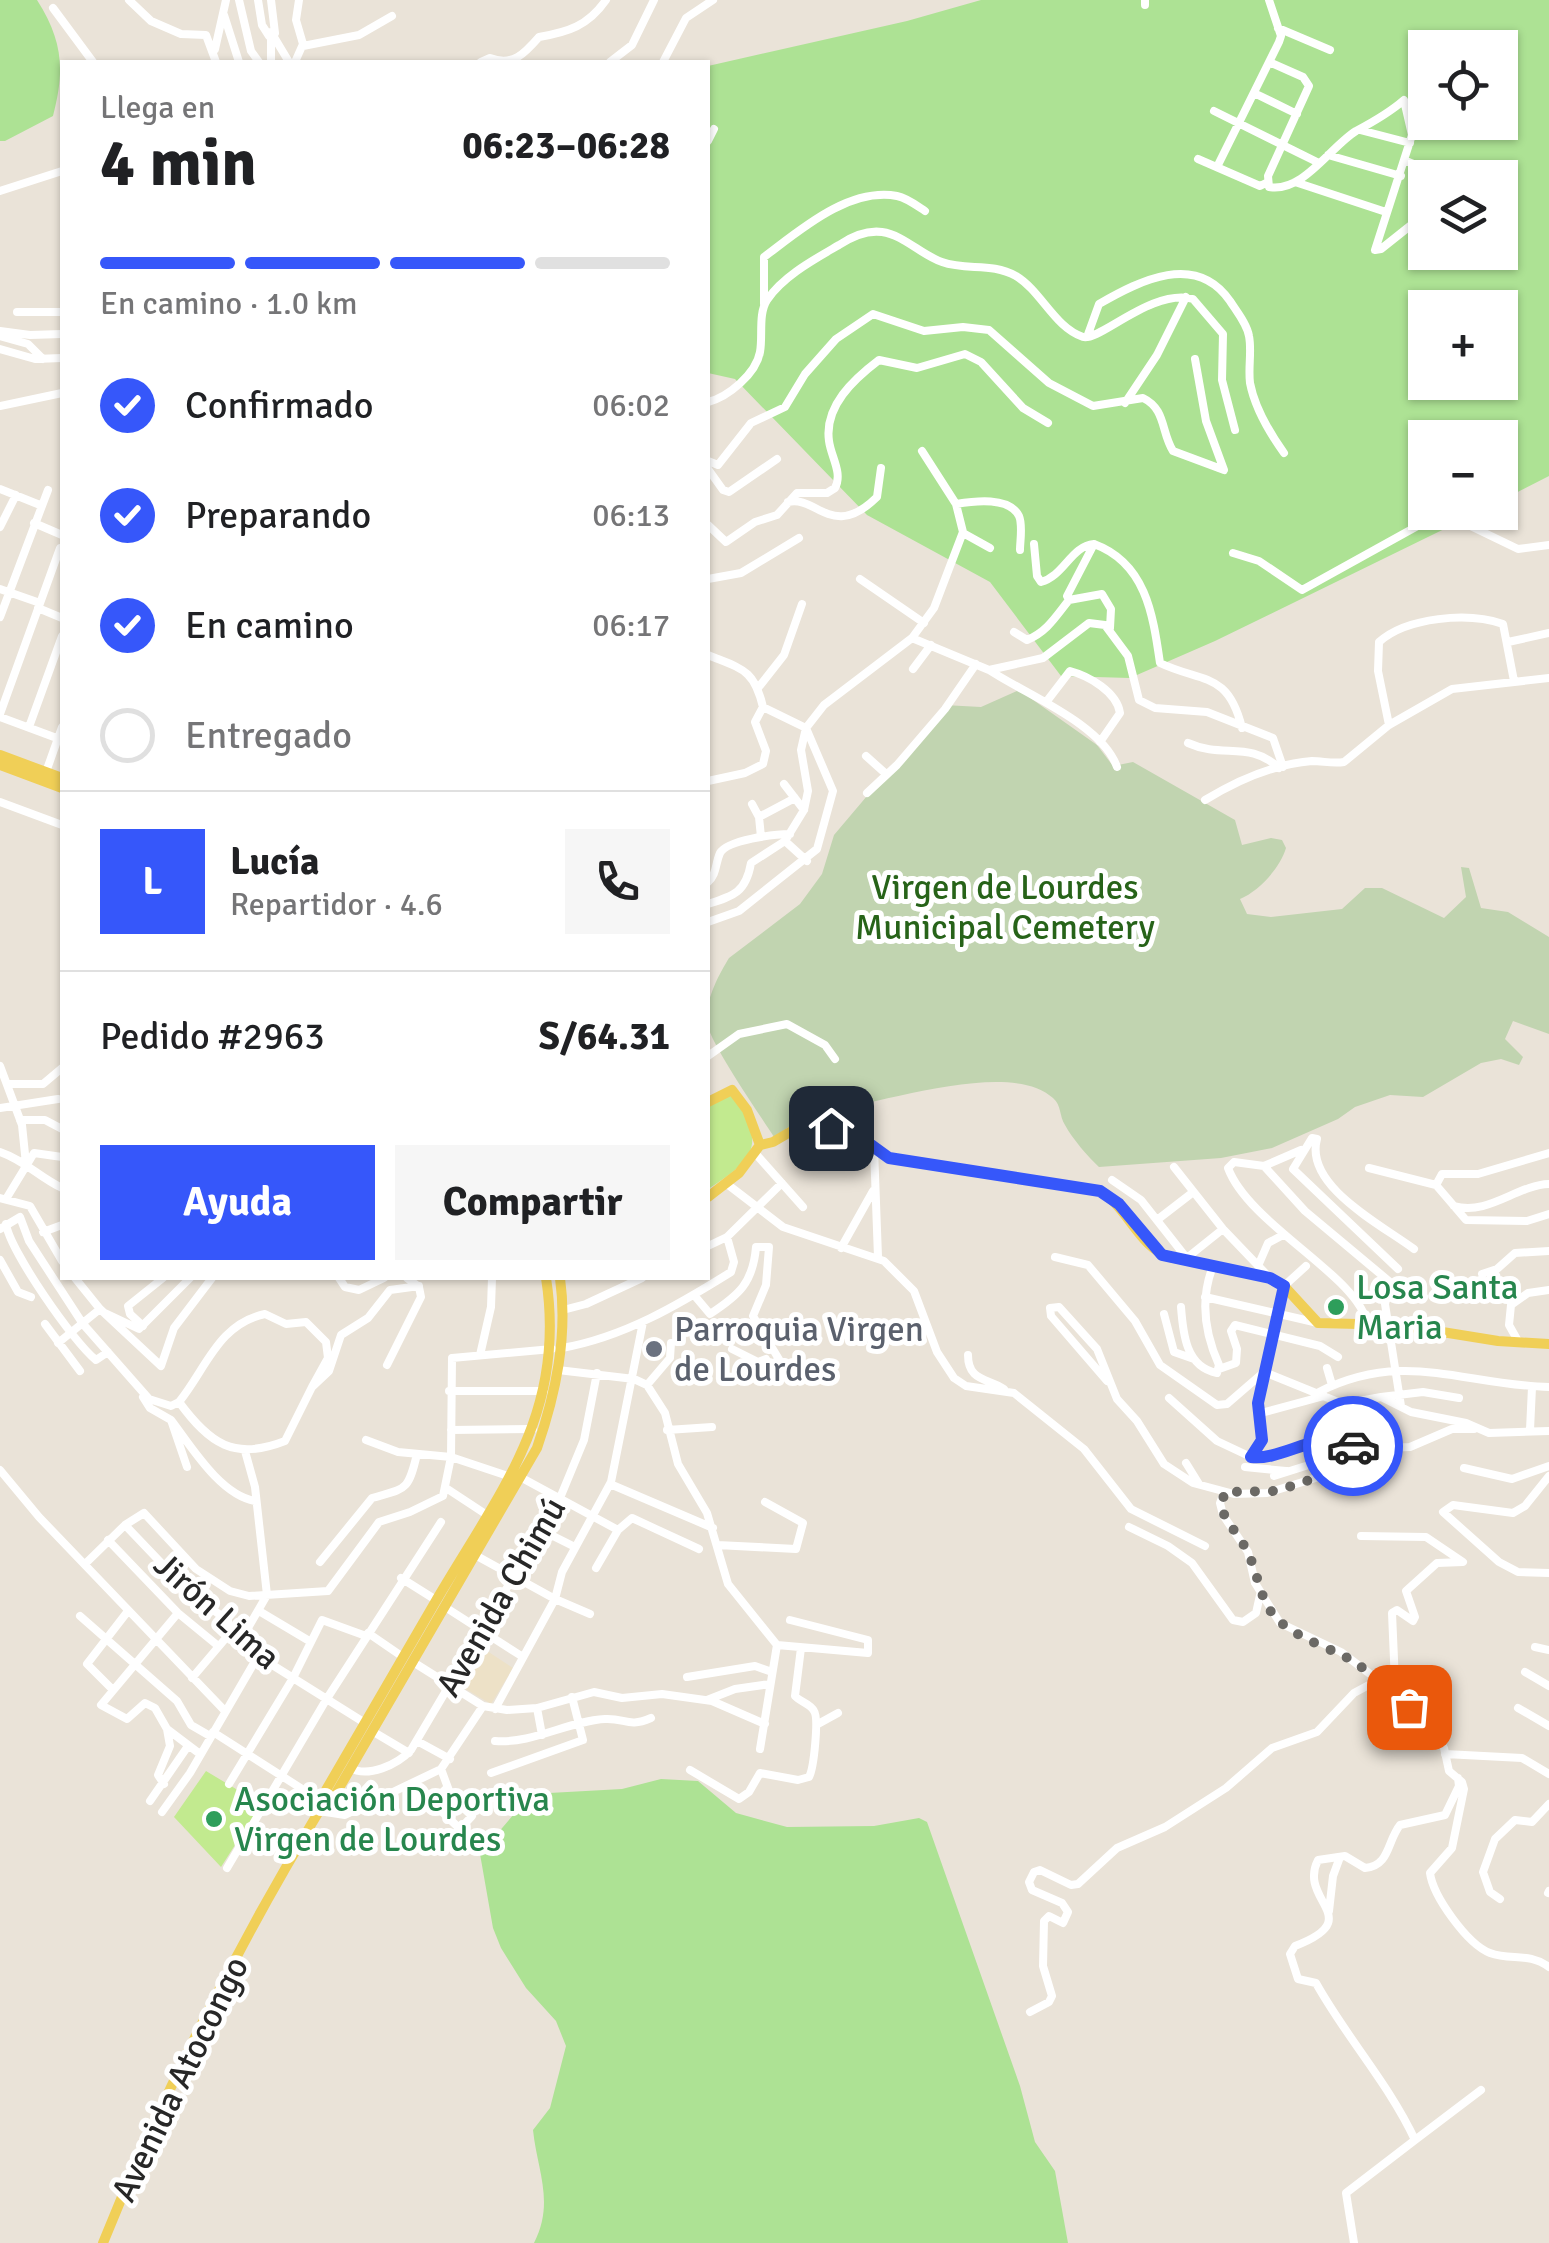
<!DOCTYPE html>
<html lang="es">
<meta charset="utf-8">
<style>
body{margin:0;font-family:Signika,sans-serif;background:#f6f6f6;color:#202124;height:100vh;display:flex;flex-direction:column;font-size:38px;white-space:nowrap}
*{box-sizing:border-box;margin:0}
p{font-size:32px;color:#757577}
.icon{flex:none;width:55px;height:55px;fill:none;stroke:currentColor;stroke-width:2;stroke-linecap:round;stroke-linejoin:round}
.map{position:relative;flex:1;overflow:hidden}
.panel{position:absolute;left:60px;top:60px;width:650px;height:1220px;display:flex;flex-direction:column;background:#fff;border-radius:0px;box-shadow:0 2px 8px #0004}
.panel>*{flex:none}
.buttons{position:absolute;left:1408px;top:30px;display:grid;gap:20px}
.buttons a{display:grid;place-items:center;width:110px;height:110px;border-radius:0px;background:#fff;box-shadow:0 2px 8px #0004;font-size:50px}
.pin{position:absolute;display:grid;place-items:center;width:85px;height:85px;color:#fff;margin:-42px;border-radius:20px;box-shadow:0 5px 15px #0006}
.courier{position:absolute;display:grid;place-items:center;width:100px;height:100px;margin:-50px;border:8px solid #3657fa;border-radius:50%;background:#fff;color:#222;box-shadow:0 2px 12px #0007}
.head em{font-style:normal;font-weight:800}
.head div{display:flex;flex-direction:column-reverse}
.head{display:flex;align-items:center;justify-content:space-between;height:170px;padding:0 40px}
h1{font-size:65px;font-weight:800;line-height:75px}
.bar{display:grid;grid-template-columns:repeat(4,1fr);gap:15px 10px;align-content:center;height:120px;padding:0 40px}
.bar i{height:12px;border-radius:8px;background:#e0e0e0}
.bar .selected{background:#3657fa}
.bar p{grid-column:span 4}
.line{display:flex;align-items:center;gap:25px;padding:0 40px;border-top:2px solid #e0e0e0}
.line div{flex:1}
.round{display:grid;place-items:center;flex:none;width:105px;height:105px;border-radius:0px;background:#f6f6f6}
ol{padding:0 40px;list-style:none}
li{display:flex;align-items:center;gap:30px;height:110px}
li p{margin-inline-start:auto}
li .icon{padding:10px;border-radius:50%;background:#3657fa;color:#fff;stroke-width:4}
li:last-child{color:#757577}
li i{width:55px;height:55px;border:5px solid #e0e0e0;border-radius:50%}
.button{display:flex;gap:20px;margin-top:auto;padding:20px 40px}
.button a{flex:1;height:115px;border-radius:0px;background:#3657fa;color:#fff;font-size:40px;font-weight:800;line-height:115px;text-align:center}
.button a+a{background:#f6f6f6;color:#202124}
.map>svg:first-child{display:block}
.education{fill:#ede1c7}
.green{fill:#ade294;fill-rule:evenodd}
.cemetery{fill:#c1d4b0}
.pitch{fill:#c2ea8f}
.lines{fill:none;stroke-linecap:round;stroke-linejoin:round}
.minor{stroke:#fff;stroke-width:8}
.major{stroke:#f0cf57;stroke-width:10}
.done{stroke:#6b6965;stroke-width:10;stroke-dasharray:0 18}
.route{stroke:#3657fa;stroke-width:12}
.leisure-dot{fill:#2e9e5b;stroke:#fff;stroke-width:4}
.worship-dot{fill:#6b7280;stroke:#fff;stroke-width:4}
.labels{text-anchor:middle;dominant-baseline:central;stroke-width:10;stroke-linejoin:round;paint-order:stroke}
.park-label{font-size:35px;fill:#276319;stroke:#fff}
.leisure-label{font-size:35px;fill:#27864d;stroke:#fff;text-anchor:start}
.worship-label{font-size:35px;fill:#5b616d;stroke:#fff;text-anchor:start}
.street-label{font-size:35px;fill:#272727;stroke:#fff}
</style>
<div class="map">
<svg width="1549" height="2243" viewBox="0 0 1549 2243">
<rect width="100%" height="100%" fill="#eae3d8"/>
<!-- education -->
<path class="education" d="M481 1647 513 1668 491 1704 459 1685Z"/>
<!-- green -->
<path class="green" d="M0 0H37C63 41 65 70 53 116L5 141H0Z
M981 0H1549V476L1500 501V438H1425V512L1477 513 1215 641 1130 678 1061 676 990 582 867 515 735 379 708 373V66L907 21ZM1425 48H1500V122H1425ZM1425 178H1500V252H1425ZM1425 308H1500V382H1425Z
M661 1779 698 1781 736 1813 787 1827 874 1826 919 1818 927 1822 1020 2086 1035 2142 1055 2171 1068 2243H534C555 2202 537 2170 533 2130L550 2108 566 2046 556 2021 526 1988 501 1948 493 1928 480 1854 531 1794 622 1789Z"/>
<!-- cemetery -->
<path class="cemetery" d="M1019 690 1097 745 1113 766 1133 762 1235 820 1242 845 1271 838 1282 840 1286 848C1280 868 1259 891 1240 899L1247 914 1271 917 1342 909 1365 888H1382L1444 918 1466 897 1461 867 1469 868 1481 908 1508 912 1549 937V1034L1513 1021 1505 1039 1523 1057 1519 1065 1501 1059 1481 1063 1423 1097 1390 1095 1355 1107 1338 1119 1272 1148 1221 1158 1099 1167C1088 1157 1072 1138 1065 1125 1059 1116 1062 1106 1053 1098 1008 1057 873 1107 818 1112L817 1121 799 1120 774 1137C760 1115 712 1046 708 1026 703 1004 718 976 729 958L800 904 822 874 834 835 944 705 981 707Z"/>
<!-- pitch -->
<path class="pitch" d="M732 1095C767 1144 755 1159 708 1189V1105Z
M206 1771 261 1804 221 1867 174 1817Z"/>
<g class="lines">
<!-- minor -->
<path class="minor" d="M129 0 151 21 181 34 206 35 216 62
M239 0 251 51 259 62
M258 0 262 25 269 36
M271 0 275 33
M1145 5V0
M53 8 93 62
M224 15 239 62
M1278 28 1330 50
M303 46 359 35 392 16
M215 49 226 0
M271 62V32L289 62
M295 62 303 44 296 20 299 0
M481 62 490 58C513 67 525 53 539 37 568 32 588 26 606 0
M610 62 632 45 654 0
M663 62 686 18 713 0
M1269 62 1303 77 1309 86 1268 176 1269 187C1303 193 1330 147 1356 131 1373 122 1389 113 1404 100L1412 135 1375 250 1381 249 1425 214
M1254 93 1297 114
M1214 111 1319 163
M1360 130 1410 143
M708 141 714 129
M1328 155 1401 176
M1198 159 1260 186 1266 183
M1406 161 1448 178
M1217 167 1279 42 1281 36 1269 0
M1467 178H1473
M1295 182 1386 212
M0 191 62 171
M764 304V257C799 231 848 187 897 196 907 198 916 205 925 211
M17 312H62
M0 331 30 335 62 334
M0 336 28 344 43 359
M1087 337 1099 304C1141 280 1196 252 1230 301 1237 312 1247 324 1249 336 1252 351 1248 367 1250 383 1255 409 1269 432 1284 453
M0 349 35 359 62 358
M708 402C728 397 756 374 760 352 763 336 758 314 767 300 783 276 815 259 839 245 851 237 867 230 882 232 904 235 921 255 942 262 967 271 991 262 1016 276 1041 291 1055 328 1083 337 1099 342 1152 288 1193 299L1223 334 1222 380 1235 430
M1125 403 1157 355 1186 297
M0 406 62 393
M708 461 718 465 751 423 785 407 805 374 836 339 873 314 924 331 963 327 989 330 1049 383 1093 406 1143 398C1166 409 1161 432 1173 451L1224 470 1206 421 1195 359
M708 469 723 490 729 492 777 459
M0 489 40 505
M788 502C817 495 832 541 877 497L881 468
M956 504C974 501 1009 496 1019 516 1023 525 1020 541 1020 550
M34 523 62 535
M708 525 726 542 755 522 777 515 797 493H827L835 488C843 473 831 457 829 441 824 406 854 379 879 360L917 368 965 354 981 362 1023 408 1048 423
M0 527 16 495
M963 533 990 548
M1034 544 1037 576 1041 582C1064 576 1071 546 1094 544
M1233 553 1259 561 1302 590 1432 518 1460 521 1518 549 1549 545
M708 579 741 573 799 538
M860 579 924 623
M0 589 40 603
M38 608 62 618
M0 617 48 490
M1110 628 1111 609 1102 594 1069 600 1067 596 1094 544C1146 563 1153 615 1160 663 1202 683 1228 671 1242 728
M1014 632 1027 640C1048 631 1056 616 1069 600
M912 638 989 670 1043 658 1089 623 1105 625 1128 656 1139 700 1155 708 1207 712 1273 738 1283 767
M1508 642 1549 633
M708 655C742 669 754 669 763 707
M913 669 931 645
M989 670C1025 694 1102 724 1117 767
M758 688 784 655 802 604
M1047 701 1070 671C1089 676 1117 692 1120 713L1100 742
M0 714 60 548
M0 717 62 740
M1389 725 1378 671 1379 642C1407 617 1468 612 1503 624L1514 681
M29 727 62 636
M1188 743C1223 759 1249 740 1279 768
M866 756 885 773
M46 772 62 727
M708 781 745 773 763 764 766 751 755 722 763 707 806 728 833 791 817 849 739 911 708 922
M784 784 804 810
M867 793 897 765 945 709 976 664
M1205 800C1236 781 1274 764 1312 761 1323 761 1333 764 1344 762L1389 725 1452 689 1549 678
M0 802 62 825
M752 804 759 817 761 837
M759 817 795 798
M785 841 807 861
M708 882C717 874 715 864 720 853 727 840 775 834 790 834
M708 904C734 896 746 892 751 863L785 841 804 810 808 791 801 750 806 728 824 705 912 638 934 608 963 532 956 504 922 451
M708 1056 739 1034 787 1024 825 1045 835 1059
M0 1066 22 1125 26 1164
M7 1084H43L62 1068
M0 1108 58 1099
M20 1120H45L62 1129
M874 1148 878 1257
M0 1152C24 1160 39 1177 62 1188
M755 1153 803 1207
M1264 1166 1301 1150
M1174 1167 1223 1229 1269 1277
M1369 1168 1436 1185 1466 1220 1527 1221 1549 1214
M1112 1180 1141 1200 1189 1261
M727 1184 783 1227 884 1261 914 1291 937 1352 954 1378 966 1386 1014 1393 1084 1449 1131 1509 1205 1546
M1436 1185 1442 1174H1478L1549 1153
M0 1198 30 1206 62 1261
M6 1199 34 1153 62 1157
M1454 1206C1488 1216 1517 1185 1549 1184
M1157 1220 1192 1193
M6 1224C10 1251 74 1343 96 1360L108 1352
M0 1229 20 1217 29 1241 83 1324 149 1399 171 1406 179 1402
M43 1232 62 1225
M708 1246 727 1237 782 1183
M841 1248 873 1191
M1055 1257 1088 1265 1135 1321 1160 1365 1217 1405 1227 1404 1264 1372 1343 1404 1381 1397 1411 1412 1466 1423 1489 1433 1549 1431
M1188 1257 1223 1229
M0 1260 18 1292 31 1297
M1258 1266 1268 1243 1283 1235
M1398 1269 1293 1169 1312 1138 1317 1139C1304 1186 1382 1225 1414 1249
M1482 1274 1497 1269 1515 1253 1549 1251
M75 1278 100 1309 161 1366 174 1328 212 1278
M339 1278 345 1287 359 1290 384 1278
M694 1295 710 1314C739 1295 753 1283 756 1247H769L766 1285 753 1316 780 1361
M1205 1297 1318 1323
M1181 1307C1183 1334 1186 1367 1217 1373L1219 1365C1205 1334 1200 1299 1213 1266
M563 1310 586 1304 642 1278
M105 1313 139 1329 190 1278
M1164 1314 1174 1352 1194 1359
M45 1324 80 1371
M1367 1324C1360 1277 1249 1225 1228 1168L1234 1162 1264 1166 1305 1211 1390 1282 1385 1304 1401 1406
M143 1326 130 1314 128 1306 163 1278
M1518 1341 1509 1325 1511 1305 1528 1293 1549 1290
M58 1343 100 1309
M562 1348C624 1337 678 1305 731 1272L734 1262 727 1237
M732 1349 758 1362 766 1359
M480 1355 491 1307 492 1278
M968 1355C968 1381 987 1378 1004 1389
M387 1365 421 1297 419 1287 407 1278
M1327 1368 1332 1385
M1219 1369 1236 1363 1237 1349 1231 1331 1235 1325 1320 1346 1338 1357
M558 1370 634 1379 647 1385 665 1413 678 1464 707 1513 728 1584 777 1645 760 1749
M1107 1381 1051 1316 1050 1308 1059 1307 1097 1349 1117 1399 1137 1421 1164 1464 1193 1483 1234 1494 1267 1493 1322 1476 1345 1461 1382 1457 1386 1448
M647 1385 670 1358 671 1343
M312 1387 328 1358 326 1342 306 1322 286 1324 265 1314C218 1324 206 1369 179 1402 210 1444 234 1461 285 1441L312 1387 329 1371 341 1335 368 1318 390 1290 419 1286
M449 1391H544
M1319 1392C1404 1349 1463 1385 1549 1387
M143 1397 150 1408 171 1420 187 1467
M1381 1397 1423 1392 1459 1398
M1169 1398 1217 1441 1251 1457 1264 1458 1330 1439 1372 1454 1386 1448 1410 1447 1452 1429H1474
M1261 1413 1324 1396
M171 1420C191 1446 220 1495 255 1501
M451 1430 533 1429
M667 1430 712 1427
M1530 1430 1532 1387
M366 1440 398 1452 451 1457 511 1477
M1251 1457 1262 1440 1258 1403 1284 1286 1306 1266
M1186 1463 1199 1484
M1245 1467 1286 1471
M1464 1468 1512 1479 1549 1466
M0 1470 39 1517 225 1711
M1274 1476 1334 1457H1351
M1549 1476 1525 1506 1513 1513 1453 1505 1443 1512 1499 1562 1518 1572 1549 1573
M522 1478 618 1530
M610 1484 713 1528
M446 1488 487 1515
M1224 1492 1220 1503 1223 1515 1248 1552 1255 1583 1280 1623 1341 1652 1378 1680 1396 1706 1422 1711 1444 1748 1449 1771 1462 1782 1464 1789 1452 1848 1430 1873C1433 1896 1467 1944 1490 1953 1511 1961 1528 1952 1549 1967
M125 1525 187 1590 228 1621 231 1632 258 1656 365 1723
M1129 1527 1168 1546 1192 1563 1233 1620 1243 1622 1256 1613 1260 1595
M541 1530 575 1547
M1361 1536 1426 1537 1463 1562 1437 1563 1406 1591 1415 1617 1413 1621 1397 1610 1392 1613 1396 1706
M108 1540 178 1613 217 1645
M717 1545 796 1549 803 1523 765 1502
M475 1555 555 1599 590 1614
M320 1562 372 1498C406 1488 408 1492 417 1454
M85 1564 125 1525 144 1513 196 1569 230 1591 249 1596 328 1591 379 1522 410 1512 443 1496 451 1457 452 1358 552 1349
M596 1568 618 1530 632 1518 699 1549
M401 1578 436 1600
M445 1607 523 1657
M259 1611 311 1642
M178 1613 101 1705 127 1719 145 1703 155 1708 167 1729 200 1754
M80 1616 177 1701 191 1725 210 1736
M368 1633 403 1657
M241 1640 267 1595 255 1487 245 1451
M777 1645 868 1653V1640L790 1620
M1535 1647 1549 1650
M413 1662 483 1706 507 1710 537 1708 594 1692 622 1698 662 1694 712 1701 765 1724
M1525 1672 1549 1686
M687 1677 755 1666 772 1672
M192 1678 231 1632
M113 1690 87 1664 128 1611
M707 1700 735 1689 770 1684
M537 1708 542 1735
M1518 1708 1549 1726
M495 1709 555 1599 562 1572 611 1482 643 1322
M818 1724 838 1713
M372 1731 409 1753
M213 1732 324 1803
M417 1741 450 1759
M495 1741C533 1744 568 1721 605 1719 626 1718 628 1728 651 1718
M1445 1754 1522 1758 1549 1774
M350 1768C368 1778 397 1765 411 1750L560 1498 584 1440 597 1373
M441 1769 451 1796 472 1816 460 1829 432 1802 447 1788
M690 1770 739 1799 749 1792 760 1773 798 1780 809 1777C814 1768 819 1718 814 1711 810 1703 800 1702 795 1696L801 1648
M491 1773 583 1740 572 1697
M164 1784 158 1775 170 1746 167 1729
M229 1784 293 1678 322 1620 366 1636
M150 1801 188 1746
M319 1811 345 1815 441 1769 483 1706
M162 1812 190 1773 258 1656
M227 1868 326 1700 441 1522
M1548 1893 1549 1891
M1500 1899 1490 1892 1483 1872 1495 1839 1515 1820 1532 1822 1549 1804
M1329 1911 1333 1876 1340 1857
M1030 2012 1049 2002 1052 1996 1043 1966 1044 1921 1049 1916 1063 1923 1068 1912 1062 1903 1032 1890 1029 1882 1034 1872 1040 1870 1071 1885 1078 1884 1117 1848 1165 1827 1226 1788 1272 1748 1317 1732 1354 1693 1378 1680
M1415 2140 1481 2090
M1354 2243 1346 2193 1415 2140C1389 2084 1346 2037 1316 1983L1298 1979 1290 1954 1295 1946C1368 1918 1297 1901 1318 1860L1345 1856 1365 1868C1390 1866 1387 1841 1400 1825L1445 1815 1459 1786 1458 1778"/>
<!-- major -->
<path class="major" d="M0 755 62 778
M0 765 62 788
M708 1102 732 1090 747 1110 760 1145 739 1173 708 1197
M760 1145 773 1142 802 1125H814L856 1134 889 1158 1100 1191C1128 1207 1139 1248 1170 1257L1271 1278 1284 1286 1318 1323 1399 1325 1498 1341 1549 1344
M324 1802 335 1795 537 1448C556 1393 568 1336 560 1278
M103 2243C164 2091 239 1943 324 1803L326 1790C363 1726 400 1662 437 1599 501 1490 567 1412 546 1278"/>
</g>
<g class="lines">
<!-- done -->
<path class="done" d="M1353 1446 1372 1454 1386 1448 1382 1457 1344 1461 1322 1476 1276 1491 1224 1492 1222 1510C1228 1524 1239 1536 1246 1549 1260 1574 1258 1606 1284 1625 1324 1655 1361 1649 1390 1701L1409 1707"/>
<!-- route -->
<path class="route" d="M831 1128 856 1134 889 1158 1100 1191 1119 1204 1162 1255 1270 1278 1284 1286 1258 1403 1262 1440 1251 1457C1284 1461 1322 1426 1353 1446"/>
</g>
<!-- markers -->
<g class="leisure-dot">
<circle cx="1336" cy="1307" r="10"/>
<circle cx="214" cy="1819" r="10"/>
</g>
<circle class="worship-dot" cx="654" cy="1349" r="10"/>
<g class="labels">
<!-- park labels -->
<g class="park-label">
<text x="1005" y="887">Virgen de Lourdes<tspan x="1005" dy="40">Municipal Cemetery</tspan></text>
</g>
<!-- leisure labels -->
<g class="leisure-label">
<text x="1356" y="1287">Losa Santa<tspan x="1356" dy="40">Maria</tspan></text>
<text x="234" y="1799">Asociación Deportiva<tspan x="234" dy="40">Virgen de Lourdes</tspan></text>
</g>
<!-- worship labels -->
<g class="worship-label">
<text x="674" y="1329">Parroquia Virgen<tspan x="674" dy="40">de Lourdes</tspan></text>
</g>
<!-- street labels -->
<g class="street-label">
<text transform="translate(501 1597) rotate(-60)">Avenida Chimú</text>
<text transform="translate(217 1611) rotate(42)">Jirón Lima</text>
<text transform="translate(180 2079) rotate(-64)">Avenida Atocongo</text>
</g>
</g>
</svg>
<div class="buttons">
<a><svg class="icon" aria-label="locate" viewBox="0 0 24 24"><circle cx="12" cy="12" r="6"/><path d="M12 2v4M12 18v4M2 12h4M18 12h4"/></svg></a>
<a><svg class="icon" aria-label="layers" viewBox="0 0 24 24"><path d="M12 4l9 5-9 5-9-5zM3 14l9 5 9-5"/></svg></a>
<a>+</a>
<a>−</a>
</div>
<div class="pin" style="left:1409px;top:1707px;background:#ea580c"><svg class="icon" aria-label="bag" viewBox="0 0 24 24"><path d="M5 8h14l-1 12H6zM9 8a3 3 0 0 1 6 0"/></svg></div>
<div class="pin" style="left:831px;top:1128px;background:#1f2937"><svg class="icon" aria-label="home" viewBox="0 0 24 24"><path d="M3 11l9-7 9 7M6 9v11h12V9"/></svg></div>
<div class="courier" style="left:1353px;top:1446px"><svg class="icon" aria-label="car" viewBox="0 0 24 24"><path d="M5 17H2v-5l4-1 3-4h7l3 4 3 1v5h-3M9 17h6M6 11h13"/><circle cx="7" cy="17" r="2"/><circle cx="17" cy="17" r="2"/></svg></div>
<section class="panel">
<div class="head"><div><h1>4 min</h1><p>Llega en</p></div><em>06:23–06:28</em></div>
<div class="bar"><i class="selected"></i><i class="selected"></i><i class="selected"></i><i></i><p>En camino · 1.0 km</p></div>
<ol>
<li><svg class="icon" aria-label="check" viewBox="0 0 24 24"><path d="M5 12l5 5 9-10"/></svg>Confirmado<p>06:02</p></li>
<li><svg class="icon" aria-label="check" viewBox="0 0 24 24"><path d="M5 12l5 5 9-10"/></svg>Preparando<p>06:13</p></li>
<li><svg class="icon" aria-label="check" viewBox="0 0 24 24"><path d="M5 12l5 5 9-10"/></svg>En camino<p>06:17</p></li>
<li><i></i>Entregado</li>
</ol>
<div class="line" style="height:180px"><b class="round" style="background:#3657fa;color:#fff">L</b><div><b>Lucía</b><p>Repartidor · 4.6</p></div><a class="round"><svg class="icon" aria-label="phone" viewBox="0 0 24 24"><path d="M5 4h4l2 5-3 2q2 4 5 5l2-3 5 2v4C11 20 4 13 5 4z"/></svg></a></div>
<div class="line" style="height:130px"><div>Pedido #2963</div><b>S/64.31</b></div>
<div class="button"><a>Ayuda</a><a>Compartir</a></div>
</section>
</div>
